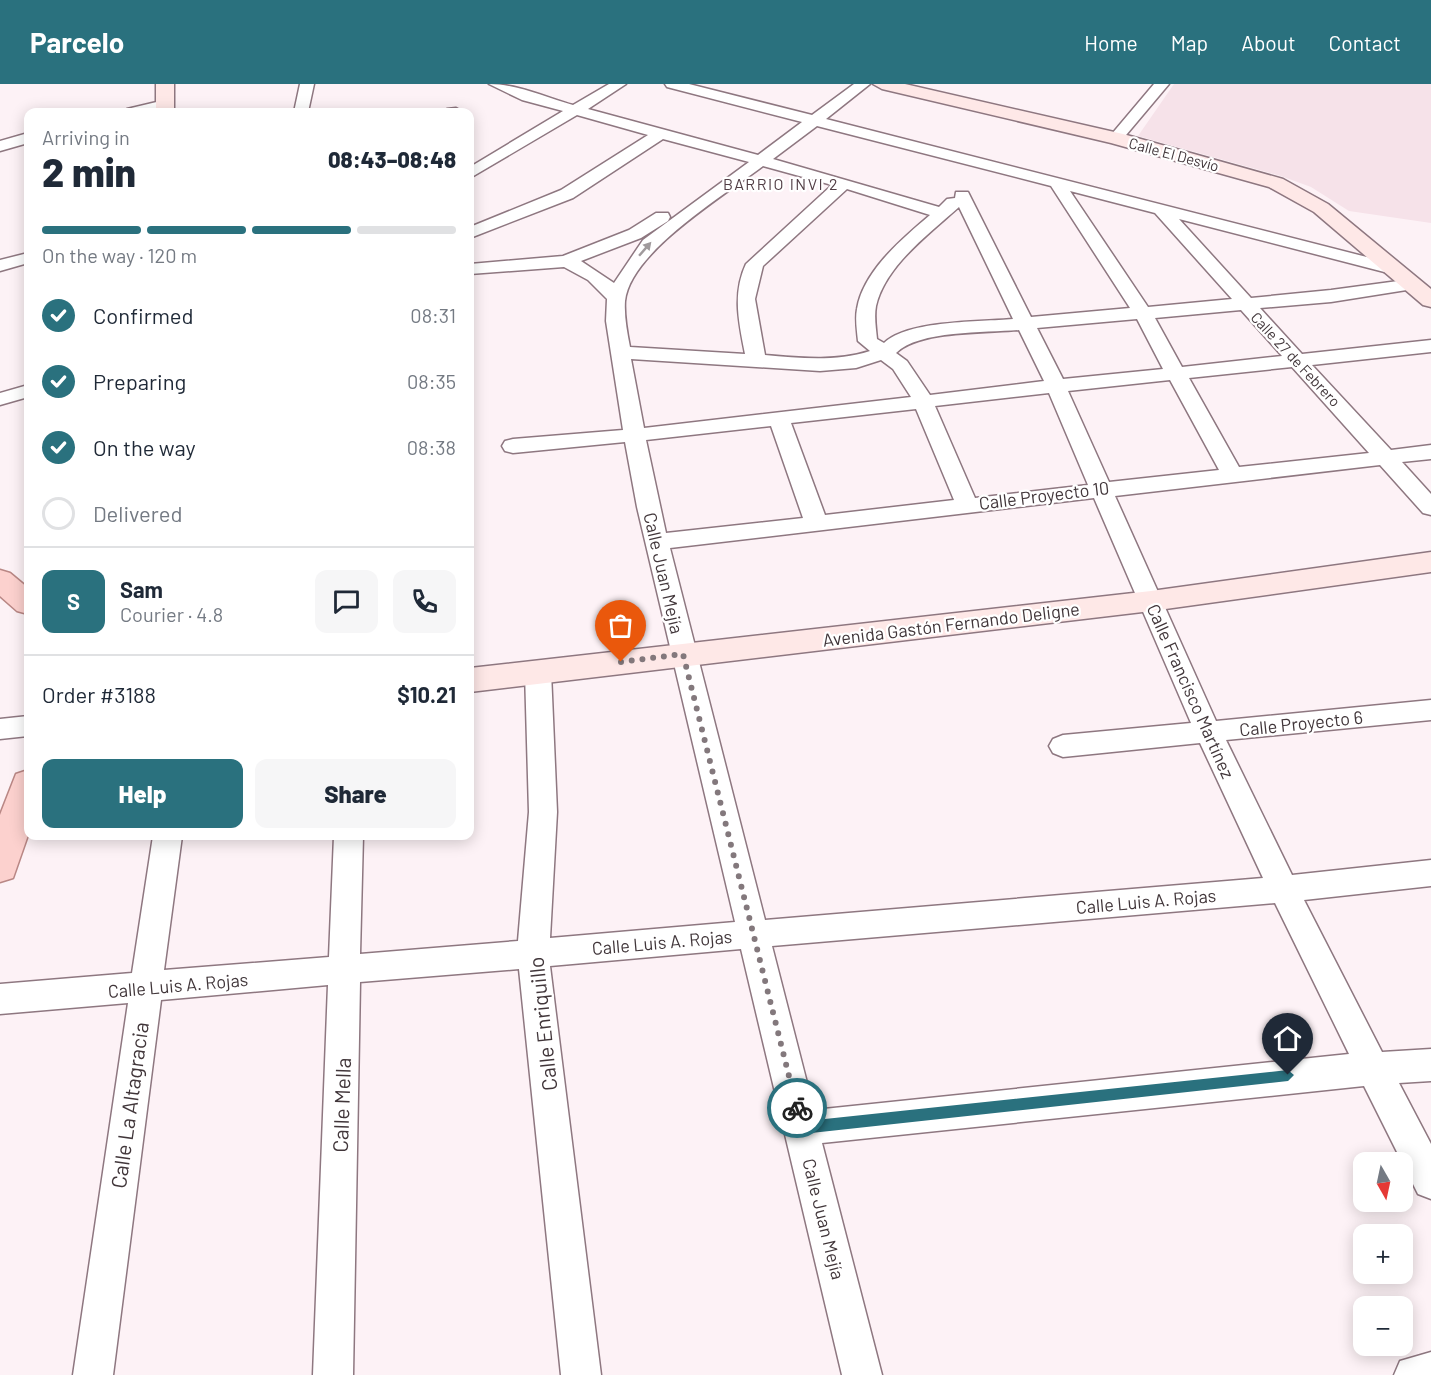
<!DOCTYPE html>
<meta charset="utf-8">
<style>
body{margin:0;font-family:Barlow,sans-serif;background:#f6f6f7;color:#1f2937;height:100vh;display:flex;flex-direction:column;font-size:22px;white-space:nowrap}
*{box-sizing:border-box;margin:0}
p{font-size:20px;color:#747a83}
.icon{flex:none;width:33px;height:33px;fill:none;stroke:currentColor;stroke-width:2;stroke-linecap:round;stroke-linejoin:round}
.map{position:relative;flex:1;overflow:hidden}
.drawer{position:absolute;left:24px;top:24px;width:450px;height:732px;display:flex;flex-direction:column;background:#fff;border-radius:12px;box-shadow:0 3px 15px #0003}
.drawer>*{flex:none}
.needle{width:39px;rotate:171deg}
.tools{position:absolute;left:1353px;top:1068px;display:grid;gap:12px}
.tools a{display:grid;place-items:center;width:60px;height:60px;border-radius:12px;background:#fff;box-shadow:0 3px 15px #0003;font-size:30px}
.pin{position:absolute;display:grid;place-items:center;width:51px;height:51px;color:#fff;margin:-62px -26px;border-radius:50% 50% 50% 0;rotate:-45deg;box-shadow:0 0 6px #0007}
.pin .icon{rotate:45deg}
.courier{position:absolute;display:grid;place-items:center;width:60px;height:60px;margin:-30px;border:4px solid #2a717e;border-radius:50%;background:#fff;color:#222;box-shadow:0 2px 8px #0007}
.summary em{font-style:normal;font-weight:800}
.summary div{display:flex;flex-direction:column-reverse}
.summary{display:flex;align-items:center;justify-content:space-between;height:102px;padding:0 18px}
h1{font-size:39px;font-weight:800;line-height:45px}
.bar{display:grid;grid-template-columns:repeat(4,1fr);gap:9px 6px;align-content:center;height:72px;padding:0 18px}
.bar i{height:8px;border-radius:4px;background:#e0e1e3}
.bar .active{background:#2a717e}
.bar p{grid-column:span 4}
.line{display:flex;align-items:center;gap:15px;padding:0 18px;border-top:2px solid #e0e1e3}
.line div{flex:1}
.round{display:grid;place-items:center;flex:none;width:63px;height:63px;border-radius:12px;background:#f6f6f7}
ol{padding:0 18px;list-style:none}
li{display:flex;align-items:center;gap:18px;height:66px}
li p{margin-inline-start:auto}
li .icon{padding:6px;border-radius:50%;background:#2a717e;color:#fff;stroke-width:4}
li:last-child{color:#747a83}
li i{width:33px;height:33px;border:3px solid #e0e1e3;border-radius:50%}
.primary-button{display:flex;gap:12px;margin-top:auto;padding:12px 18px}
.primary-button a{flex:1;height:69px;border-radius:12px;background:#2a717e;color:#fff;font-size:24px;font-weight:800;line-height:69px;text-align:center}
.primary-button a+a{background:#f6f6f7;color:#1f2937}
header{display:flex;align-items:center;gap:36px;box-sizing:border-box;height:84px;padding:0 30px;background:#2a717e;color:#fff}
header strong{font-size:28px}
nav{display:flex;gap:33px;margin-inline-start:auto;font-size:21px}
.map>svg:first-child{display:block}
.built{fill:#f6e2e9}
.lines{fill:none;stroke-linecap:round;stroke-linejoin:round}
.street-casing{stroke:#8e7780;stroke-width:3}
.secondary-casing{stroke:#8e7780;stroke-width:3}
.primary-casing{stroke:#b98785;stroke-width:3}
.street{fill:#fff;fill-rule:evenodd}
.secondary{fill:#fee8e7;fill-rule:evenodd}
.primary{fill:#fcd1ce;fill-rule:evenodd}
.oneway{fill:#a09a9c}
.route{fill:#2a717e}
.done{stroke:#83787c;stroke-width:6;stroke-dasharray:0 10.8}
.labels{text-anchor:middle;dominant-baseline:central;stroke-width:4.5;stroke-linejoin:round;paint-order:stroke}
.far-street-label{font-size:15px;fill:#41363a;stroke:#fff}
.far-neighbourhood-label{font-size:16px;letter-spacing:1.5px;fill:#513d44;stroke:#fff}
.street-label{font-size:18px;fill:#41363a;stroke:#fff}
.near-street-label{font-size:21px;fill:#41363a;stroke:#fff}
</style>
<header>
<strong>Parcelo</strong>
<nav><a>Home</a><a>Map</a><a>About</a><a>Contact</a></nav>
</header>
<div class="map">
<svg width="1431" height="1291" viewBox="0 0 1431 1291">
<rect width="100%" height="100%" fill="#fdf2f6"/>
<!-- built -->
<path class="built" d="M1174 0H1431V139L1349 127 1311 103 1281 92 1138 52Z"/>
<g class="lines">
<!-- street casing -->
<g class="street-casing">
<path id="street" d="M300 0H314L308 28H294Z
M489 0C517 0 545 13 573 21L609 0H626L588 25 758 71 802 38 667 3 665 0H689L812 31 854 0H870L826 35 1402 182 1405 186 1396 191 1179 135 1251 214 1331 206 1413 195 1419 196 1422 200 1419 204 1413 205 1331 218 1260 224 1302 270 1431 256V268L1312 281 1391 366 1431 361V375L1402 378 1431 410V431L1423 429 1380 381 1115 412 1216 637 1431 616V636L1226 656 1292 791 1431 776V802L1304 816 1382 968 1431 965V997L1399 999 1431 1060V1115L1418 1110 1364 1002 822 1059 882 1291H842L741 865 550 882 601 1291H561L519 885 360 898 353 1291H313L328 901 161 916 113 1291H73L128 919 0 930V900L132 889 153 752H182L164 886 329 873 334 752H363L360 870 518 857 529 728 525 588 529 581 538 579 547 581 551 588 557 728 550 854 735 838 637 423 625 358 513 369 505 367 502 362 505 357 513 355 623 346 606 237 607 215 588 196 564 183 470 190V180L563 172 629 146 656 129H668L670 133 668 137 641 154 581 177 614 199 643 156 749 78 663 55 573 114 470 154V143L561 106 648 51 577 31 470 94V83L563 27 522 16ZM817 42 1051 102 1130 224 1031 233 968 108H956L955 114 947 115 939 123 773 75ZM763 82 832 101 746 180C732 210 739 239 745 270L630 263C627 248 624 232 625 217 630 168 725 111 763 82ZM847 105 930 131C903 154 863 187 857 225 855 235 857 247 858 257L870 267C835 278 800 274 765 271L755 215 763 182ZM1070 107 1155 129 1232 215 1148 223ZM959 123 1013 235C980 238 908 236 884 259L877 255C876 244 874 233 876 222 885 182 930 149 959 123ZM1241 226 1282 272 1182 283 1155 234ZM1137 235 1163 285 1063 295 1037 244ZM1019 246 1044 297 930 311 907 277 896 269C919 246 987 249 1019 246ZM631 275 820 287 856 284 881 276 893 285 911 313 644 344ZM1292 283 1369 369 1239 383 1189 294ZM1170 296 1219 386 1109 398 1068 307ZM1049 309 1088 401 975 414 935 322ZM916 325 954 416 825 431 791 339ZM771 342 803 434 666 449 646 356ZM1094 414 1191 639 1063 651 1053 655 1049 662 1053 669 1063 673 1200 659 1263 794 765 836 670 464ZM1275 819 1349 970 814 1026 772 862Z
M1154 0H1169L1121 57H1111L1108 54 1111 51Z
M165 16 172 20 170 23 148 28H125L127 25Z
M456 24 463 28H445L447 25Z
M28 49V59L0 67V57Z
M28 169V179L0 187V176Z
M28 301V313L0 321V309Z
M28 632V652L0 655V635Z
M1431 1268V1291H1394L1400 1277Z"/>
</g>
<!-- secondary casing -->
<g class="secondary-casing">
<path id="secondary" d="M156 0H174V28H156Z
M873 0H905L1123 50 1283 95 1328 120 1431 205V223L1423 221 1314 128 1269 103 1111 59 882 5Z
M1431 468V488L1151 527 470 608V584L1151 507Z"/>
</g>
<!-- primary casing -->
<g class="primary-casing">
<path id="primary" d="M0 486 10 489 28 504V530L17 527 0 512Z
M28 686V751L13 794 0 798V731L16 690Z"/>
</g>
<!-- street -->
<use href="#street" class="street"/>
<!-- secondary -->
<use href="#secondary" class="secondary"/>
<!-- primary -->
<use href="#primary" class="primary"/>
</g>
<!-- one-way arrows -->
<defs><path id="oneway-solid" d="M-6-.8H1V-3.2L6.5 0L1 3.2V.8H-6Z" transform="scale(1.5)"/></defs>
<use class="oneway" href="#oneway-solid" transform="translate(645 165) rotate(-49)"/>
<!-- route -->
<path class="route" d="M1288 986 1294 991 1288 997 802 1050 797 1049 791 1024 792 1020H801L806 1037Z"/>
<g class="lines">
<!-- done -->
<path class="done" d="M621 578 683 570 797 1024"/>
</g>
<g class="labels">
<!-- far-street labels -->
<g class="far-street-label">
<text transform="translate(1174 70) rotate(15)">Calle El Desvío</text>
<text transform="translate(1296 275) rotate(47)">Calle 27 de Febrero</text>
</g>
<!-- far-neighbourhood labels -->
<g class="far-neighbourhood-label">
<text x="781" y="99">BARRIO INVI 2</text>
</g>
<!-- street labels -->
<g class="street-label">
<text transform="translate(1044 411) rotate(-7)">Calle Proyecto 10</text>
<text transform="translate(664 489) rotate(77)">Calle Juan Mejía</text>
<text transform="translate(951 540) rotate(-7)">Avenida Gastón Fernando Deligne</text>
<text transform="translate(1191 607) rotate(66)">Calle Francisco Martínez</text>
<text transform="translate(1301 639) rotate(-6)">Calle Proyecto 6</text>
<text transform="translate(1146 817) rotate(-5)">Calle Luis A. Rojas</text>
<text transform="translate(662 858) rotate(-5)">Calle Luis A. Rojas</text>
<text transform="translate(178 901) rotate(-5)">Calle Luis A. Rojas</text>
<text transform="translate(824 1135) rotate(76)">Calle Juan Mejía</text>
</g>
<!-- near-street labels -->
<g class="near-street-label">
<text transform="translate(542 940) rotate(-96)">Calle Enriquillo</text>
<text transform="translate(129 1021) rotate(-82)">Calle La Altagracia</text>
<text transform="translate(341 1021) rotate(-88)">Calle Mella</text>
</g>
</g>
</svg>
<div class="tools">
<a><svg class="needle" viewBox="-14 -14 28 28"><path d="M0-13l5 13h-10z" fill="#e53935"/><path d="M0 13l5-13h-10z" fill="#747a83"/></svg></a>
<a>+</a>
<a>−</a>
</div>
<div class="pin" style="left:621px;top:578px;background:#ea580c"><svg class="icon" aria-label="bag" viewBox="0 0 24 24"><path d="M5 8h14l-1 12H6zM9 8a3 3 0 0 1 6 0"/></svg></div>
<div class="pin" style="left:1288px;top:991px;background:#1f2937"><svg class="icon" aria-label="home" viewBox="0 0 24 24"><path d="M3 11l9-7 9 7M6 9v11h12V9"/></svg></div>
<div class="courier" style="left:797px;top:1024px"><svg class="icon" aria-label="bike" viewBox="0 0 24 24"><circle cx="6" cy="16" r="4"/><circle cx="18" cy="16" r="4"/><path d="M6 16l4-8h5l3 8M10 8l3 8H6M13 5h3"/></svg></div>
<section class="drawer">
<div class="summary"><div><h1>2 min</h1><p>Arriving in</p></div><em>08:43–08:48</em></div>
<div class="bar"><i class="active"></i><i class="active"></i><i class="active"></i><i></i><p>On the way · 120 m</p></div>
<ol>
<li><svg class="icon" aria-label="check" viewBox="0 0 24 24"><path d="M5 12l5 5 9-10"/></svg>Confirmed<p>08:31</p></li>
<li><svg class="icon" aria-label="check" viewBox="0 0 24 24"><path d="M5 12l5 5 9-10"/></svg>Preparing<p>08:35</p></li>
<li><svg class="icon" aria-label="check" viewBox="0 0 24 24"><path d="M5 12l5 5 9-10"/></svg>On the way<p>08:38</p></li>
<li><i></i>Delivered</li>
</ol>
<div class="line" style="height:108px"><b class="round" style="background:#2a717e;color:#fff">S</b><div><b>Sam</b><p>Courier · 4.8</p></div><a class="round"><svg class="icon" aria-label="chat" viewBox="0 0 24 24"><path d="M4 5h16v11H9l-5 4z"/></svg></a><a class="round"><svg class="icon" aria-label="phone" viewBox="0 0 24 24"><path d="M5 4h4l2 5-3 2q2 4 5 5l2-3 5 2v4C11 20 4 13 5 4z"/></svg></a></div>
<div class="line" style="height:78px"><div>Order #3188</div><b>$10.21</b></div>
<div class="primary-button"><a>Help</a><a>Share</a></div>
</section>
</div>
